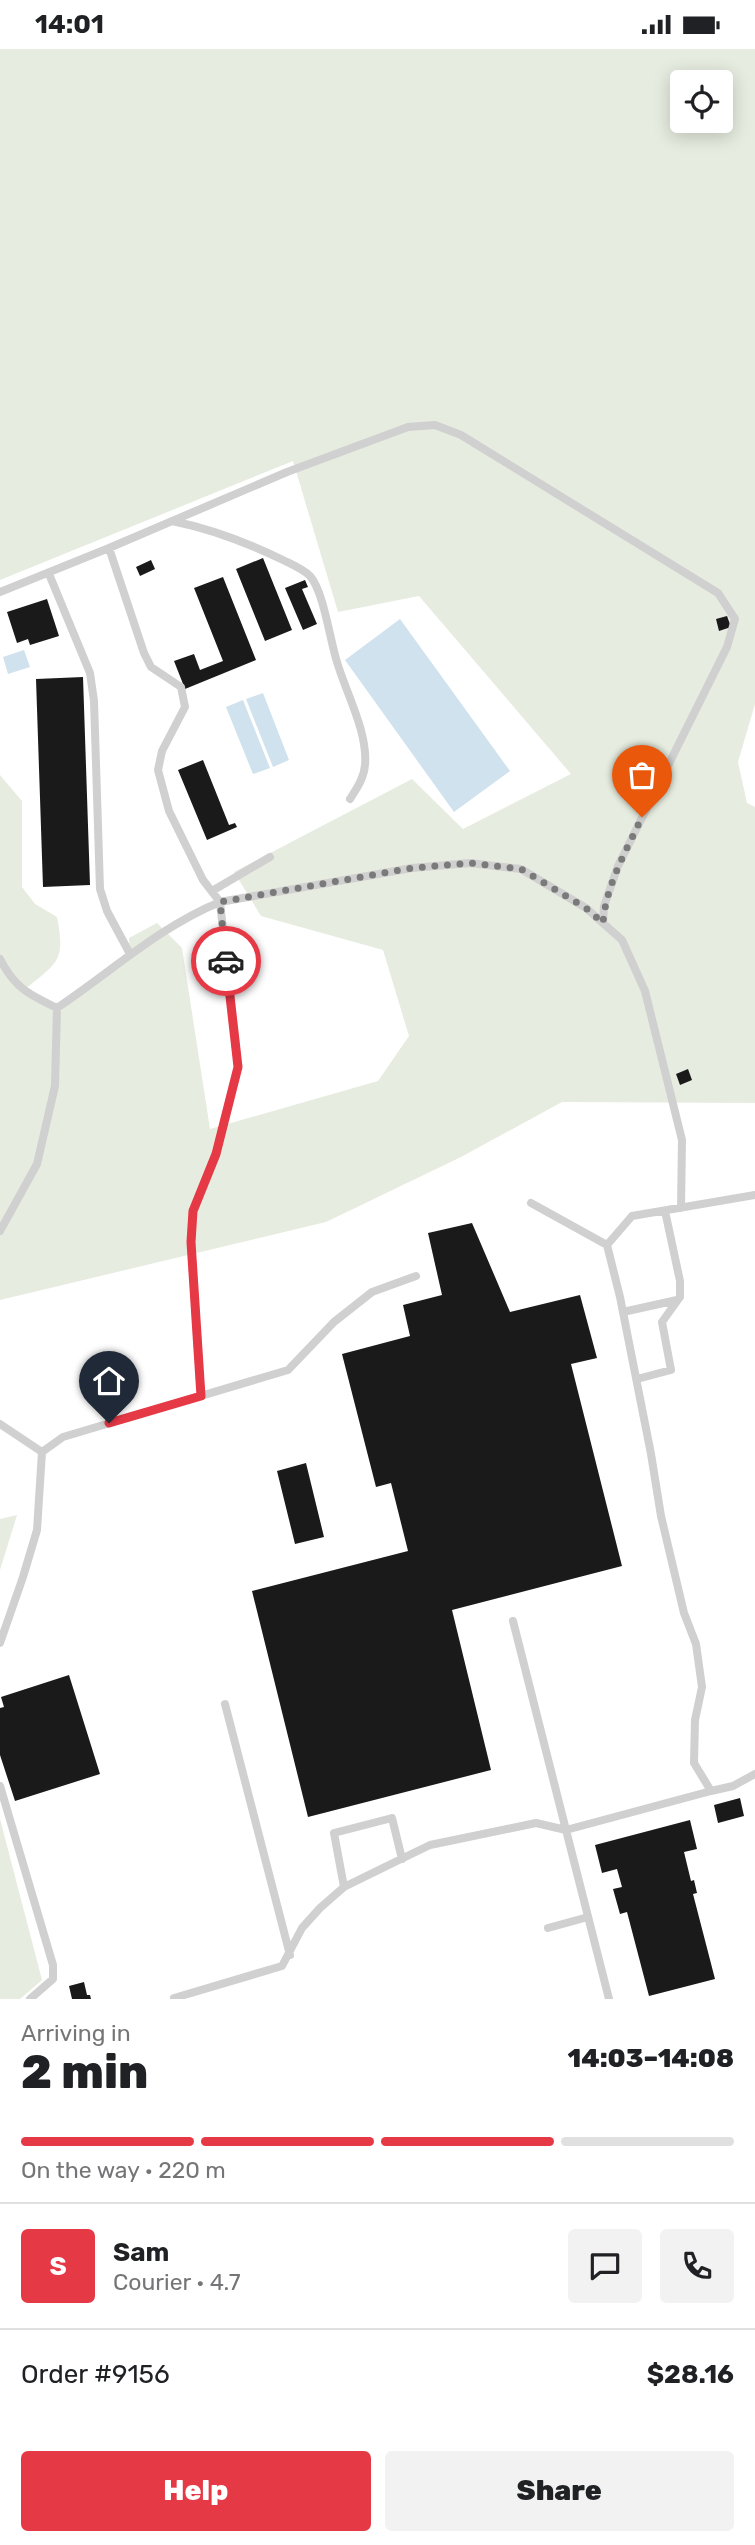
<!DOCTYPE html>
<meta charset="utf-8">
<style>
body{margin:0;font-family:Rubik,sans-serif;background:#f2f2f2;color:#202124;height:100vh;display:flex;flex-direction:column;font-size:26px;white-space:nowrap}
*{box-sizing:border-box;margin:0}
p{font-size:23px;color:#757577}
.icon{flex:none;width:38px;height:38px;fill:none;stroke:currentColor;stroke-width:2;stroke-linecap:round;stroke-linejoin:round}
.map{position:relative;height:1950px;overflow:hidden}
.details{display:flex;flex-direction:column;background:#fff;flex:1}
.details>*{flex:none}
.fabs{position:absolute;left:670px;top:21px;display:grid;gap:14px}
.fabs a{display:grid;place-items:center;width:63px;height:63px;border-radius:7px;background:#fff;box-shadow:0 4px 18px #0003;font-size:35px}
.pin{position:absolute;display:grid;place-items:center;width:60px;height:60px;color:#fff;margin:-72px -30px;border-radius:50% 50% 50% 0;rotate:-45deg;box-shadow:0 0 7px #0007}
.pin .icon{rotate:45deg}
.courier{position:absolute;display:grid;place-items:center;width:70px;height:70px;margin:-35px;border:5px solid #e63946;border-radius:50%;background:#fff;color:#222;box-shadow:0 2px 9px #0007}
.overview em{font-style:normal;font-weight:800}
.overview div{display:flex;flex-direction:column-reverse}
.overview{display:flex;align-items:center;justify-content:space-between;height:119px;padding:0 21px}
h1{font-size:46px;font-weight:800;line-height:52px}
.bar{display:grid;grid-template-columns:repeat(4,1fr);gap:10px 7px;align-content:center;height:84px;padding:0 21px}
.bar i{height:9px;border-radius:5px;background:#e0e0e0}
.bar .current{background:#e63946}
.bar p{grid-column:span 4}
.line{display:flex;align-items:center;gap:18px;padding:0 21px;border-top:2px solid #e0e0e0}
.line div{flex:1}
.round{display:grid;place-items:center;flex:none;width:74px;height:74px;border-radius:7px;background:#f2f2f2}
.primary-button{display:flex;gap:14px;margin-top:auto;padding:14px 21px}
.primary-button a{flex:1;height:80px;border-radius:7px;background:#e63946;color:#fff;font-size:28px;font-weight:800;line-height:80px;text-align:center}
.primary-button a+a{background:#f2f2f2;color:#202124}
.status{display:flex;justify-content:space-between;align-items:center;height:49px;padding:0 35px;background:#fff;direction:ltr}
.status svg{height:19px;fill:currentColor}
.map>svg:first-child{display:block}
.green{fill:#e6ecdf;fill-rule:evenodd}
.water{fill:#cfe2ee}
.building{fill:#1a1a1a}
.lines{fill:none;stroke-linecap:round;stroke-linejoin:round}
.lane{stroke:#d0d0d0;stroke-width:8}
.done{stroke:#7a7a7a;stroke-width:7;stroke-dasharray:0 12.6}
.route{stroke:#e63946;stroke-width:9}
</style>
<div class="status"><b>14:01</b><svg viewBox="0 0 49 12"><path d="M0 12V9h3v3zM5 12V6h3v6zM10 12V3h3v9zM15 12V0h3v12zM26 1h20v11H26zM47 4h2v5h-2z"/></svg></div>
<div class="map">
<svg width="755" height="1950" viewBox="0 0 755 1950">
<rect width="100%" height="100%" fill="#fff"/>
<!-- green -->
<path class="green" d="M0 0H755V655L738 713 747 754 755 758V1054L562 1053 461 1108 326 1173 0 1251V726L22 752V838L35 855 57 868C66 913 57 914 24 941L57 959 130 905 129 889 157 874 182 899 210 1080 378 1032 409 987 383 901 261 867 234 823 412 730 463 780 571 725 419 547 338 563 293 412 0 531ZM682 33H721V72H682Z
M17 1466 0 1521V1470Z
M0 1770 42 1931 20 1950H0Z"/>
<!-- water -->
<path class="water" d="M400 570 510 722 454 763 345 611Z
M24 601 30 618 8 625 3 608Z
M263 644 289 711 273 718 246 650Z
M243 651 270 719 253 725 226 658Z"/>
<!-- building -->
<path class="building" d="M263 509 292 581 265 592 236 520Z
M151 511 155 520 140 527 136 518Z
M223 528 256 611 185 640 174 612 194 605 200 621 223 612 194 539Z
M305 531 308 538 302 540 317 575 303 581 285 539Z
M47 550 59 587 30 596 28 590 17 594 7 563Z
M727 567 731 578 719 582 716 570Z
M83 628 90 836 43 838 36 630Z
M203 711 229 776 235 774 237 778 207 791 178 721Z
M688 1020 692 1031 680 1036 676 1025Z
M472 1174 510 1263 580 1246 597 1309 571 1315 622 1517 452 1561 491 1721 308 1768 252 1542 408 1502 391 1434 376 1438 342 1305 410 1287 403 1256 442 1246 428 1184Z
M306 1414 324 1488 295 1495 277 1422Z
M69 1626 100 1725 15 1752 0 1706V1659L4 1658 1 1648Z
M740 1749 744 1767 718 1774 714 1756Z
M690 1771 697 1800 684 1803 691 1832 694 1831 697 1844 693 1845 715 1930 649 1947 627 1863 620 1865 613 1840 622 1838 617 1820 602 1824 595 1796Z
M84 1933 87 1946H90L91 1950H72L69 1937Z"/>
<g class="lines">
<!-- lane -->
<path class="lane" d="M172 472C212 480 246 493 283 511 291 515 303 520 310 527 324 543 330 592 337 613 346 644 368 683 365 716 364 729 357 739 350 750
M109 499 287 423 408 378 435 376 461 386 718 544 735 570 727 598 618 817 604 857 603 874
M49 525 90 624 94 652 100 840 107 862 130 905
M0 543 109 499 144 604 151 618 181 638 185 658 162 702 158 721 169 762 203 831 220 853 238 1018 216 1105 193 1162 191 1193 201 1347
M212 842 270 808
M0 910C15 939 28 945 57 959
M755 1146 632 1167 607 1196 620 1248 651 1405 661 1467 684 1564 696 1595 702 1638 695 1671 694 1714 711 1742 733 1737 755 1725
M531 1154 607 1196
M0 1182 37 1115 55 1037 57 959C111 923 159 878 220 853L412 819 470 814 521 820 586 859 622 891 645 942 682 1091 681 1159
M623 1263 677 1251
M637 1330 671 1321 662 1273 680 1248V1232L665 1162
M0 1375 42 1403
M0 1594 23 1528 37 1481 42 1403 63 1388 288 1321 334 1273 372 1243 416 1227
M225 1655 290 1906
M0 1737 53 1916V1930L30 1950
M402 1810 392 1769 334 1784 344 1838 397 1812 430 1796 536 1774 566 1781 513 1572
M548 1879 588 1868
M174 1949 282 1917 302 1879 320 1859 344 1838
M609 1950 566 1781 711 1742"/>
</g>
<g class="lines">
<!-- done -->
<path class="done" d="M226 912 220 853 412 819 471 814 521 820 586 859 603 874C606 836 626 802 642 768"/>
<!-- route -->
<path class="route" d="M109 1374 201 1347 191 1193 193 1162 216 1105 238 1018 226 912"/>
</g>
</svg>
<div class="fabs">
<a><svg class="icon" aria-label="locate" viewBox="0 0 24 24"><circle cx="12" cy="12" r="6"/><path d="M12 2v4M12 18v4M2 12h4M18 12h4"/></svg></a>
</div>
<div class="pin" style="left:642px;top:768px;background:#ea580c"><svg class="icon" aria-label="bag" viewBox="0 0 24 24"><path d="M5 8h14l-1 12H6zM9 8a3 3 0 0 1 6 0"/></svg></div>
<div class="pin" style="left:109px;top:1374px;background:#1f2937"><svg class="icon" aria-label="home" viewBox="0 0 24 24"><path d="M3 11l9-7 9 7M6 9v11h12V9"/></svg></div>
<div class="courier" style="left:226px;top:912px"><svg class="icon" aria-label="car" viewBox="0 0 24 24"><path d="M5 17H2v-5l4-1 3-4h7l3 4 3 1v5h-3M9 17h6M6 11h13"/><circle cx="7" cy="17" r="2"/><circle cx="17" cy="17" r="2"/></svg></div>
</div>
<section class="details">
<div class="overview"><div><h1>2 min</h1><p>Arriving in</p></div><em>14:03–14:08</em></div>
<div class="bar"><i class="current"></i><i class="current"></i><i class="current"></i><i></i><p>On the way · 220 m</p></div>
<div class="line" style="height:126px"><b class="round" style="background:#e63946;color:#fff">S</b><div><b>Sam</b><p>Courier · 4.7</p></div><a class="round"><svg class="icon" aria-label="chat" viewBox="0 0 24 24"><path d="M4 5h16v11H9l-5 4z"/></svg></a><a class="round"><svg class="icon" aria-label="phone" viewBox="0 0 24 24"><path d="M5 4h4l2 5-3 2q2 4 5 5l2-3 5 2v4C11 20 4 13 5 4z"/></svg></a></div>
<div class="line" style="height:91px"><div>Order #9156</div><b>$28.16</b></div>
<div class="primary-button"><a>Help</a><a>Share</a></div>
</section>
